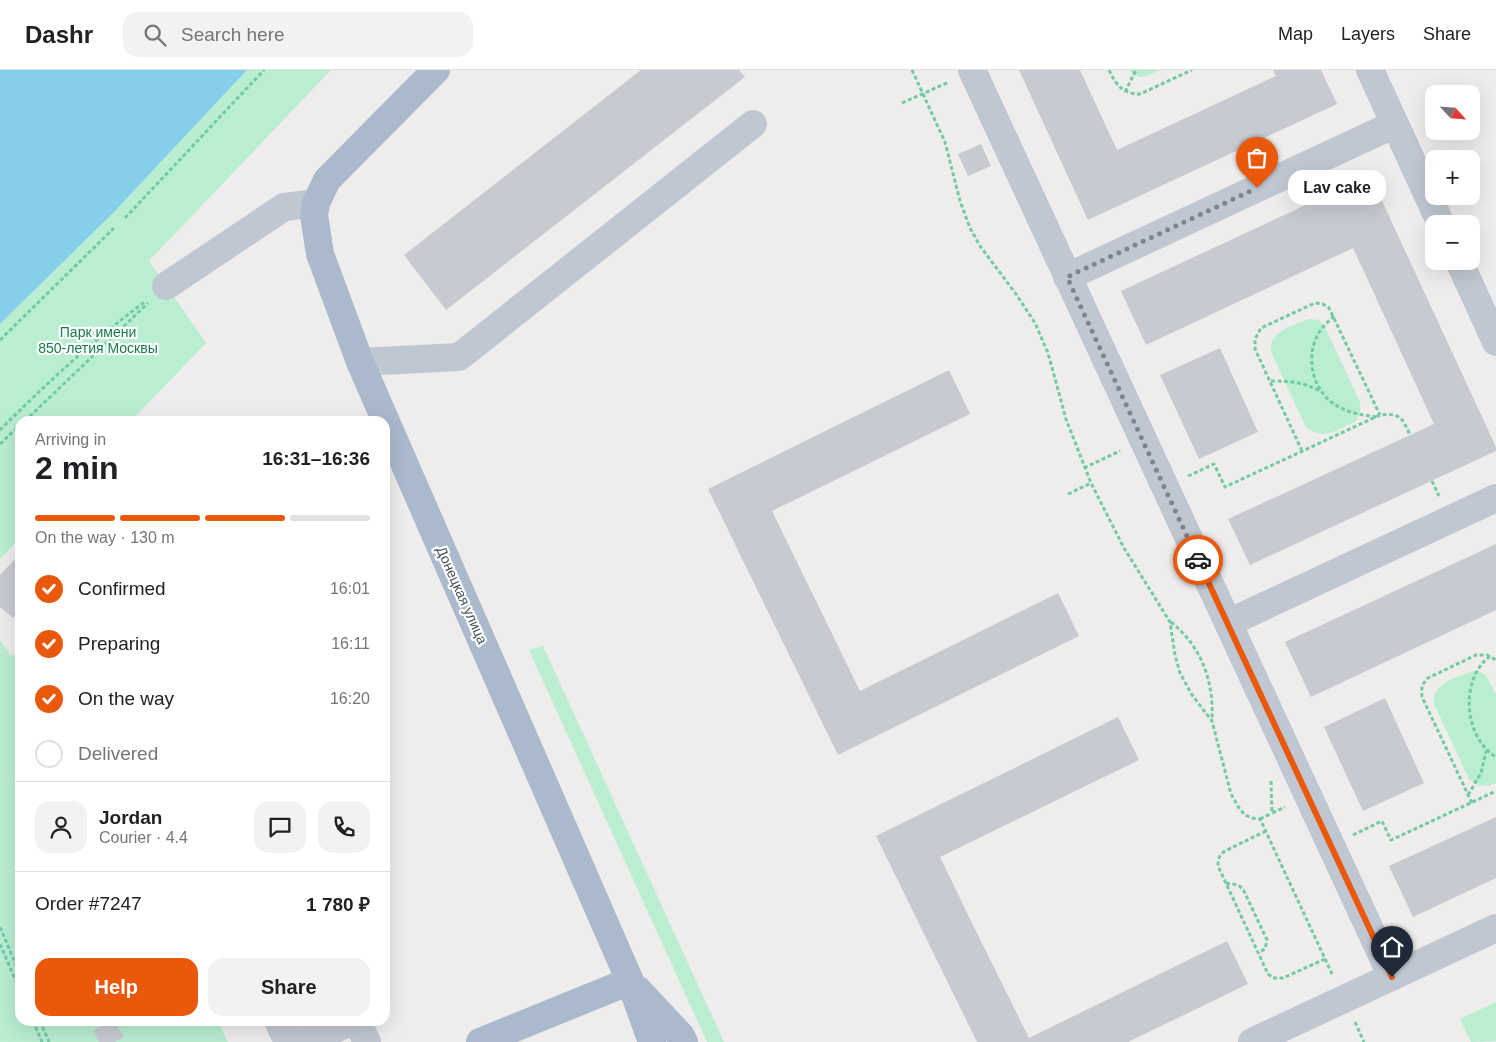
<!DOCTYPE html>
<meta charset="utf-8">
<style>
body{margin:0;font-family:Helvetica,sans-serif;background:#f2f2f2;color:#202124;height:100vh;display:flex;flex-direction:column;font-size:19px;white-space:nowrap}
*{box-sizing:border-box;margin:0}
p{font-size:16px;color:#757577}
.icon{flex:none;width:28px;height:28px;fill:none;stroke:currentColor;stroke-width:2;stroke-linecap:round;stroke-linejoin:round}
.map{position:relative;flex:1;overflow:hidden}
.side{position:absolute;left:15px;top:346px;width:375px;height:610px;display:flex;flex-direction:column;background:#fff;border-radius:15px;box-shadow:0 5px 20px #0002}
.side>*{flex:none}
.needle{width:32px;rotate:116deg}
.buttons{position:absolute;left:1425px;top:15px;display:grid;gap:10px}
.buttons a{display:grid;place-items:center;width:55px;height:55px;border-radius:10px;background:#fff;box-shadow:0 5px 20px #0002;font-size:25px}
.pin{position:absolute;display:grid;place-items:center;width:42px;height:42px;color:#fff;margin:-51px -21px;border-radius:50% 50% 50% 0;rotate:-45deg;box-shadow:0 0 5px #0007}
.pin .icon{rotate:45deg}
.courier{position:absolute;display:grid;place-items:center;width:50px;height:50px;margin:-25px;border:4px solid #ea580c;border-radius:50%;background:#fff;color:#222;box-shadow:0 1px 6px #0007}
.bubble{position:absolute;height:35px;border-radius:15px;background:#fff;box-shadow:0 5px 20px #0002;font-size:16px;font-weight:700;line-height:35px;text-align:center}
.overview em{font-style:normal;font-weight:700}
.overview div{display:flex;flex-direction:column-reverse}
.overview{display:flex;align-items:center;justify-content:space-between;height:85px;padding:0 20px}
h1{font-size:32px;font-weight:700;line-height:38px}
.bar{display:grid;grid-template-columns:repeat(4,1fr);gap:8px 5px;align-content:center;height:60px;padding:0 20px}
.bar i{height:6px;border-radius:4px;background:#e0e0e0}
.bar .on{background:#ea580c}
.bar p{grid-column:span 4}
.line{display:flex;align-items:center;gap:12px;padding:0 20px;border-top:1px solid #e0e0e0}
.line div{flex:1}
.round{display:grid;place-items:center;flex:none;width:52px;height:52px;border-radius:15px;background:#f2f2f2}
ol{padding:0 20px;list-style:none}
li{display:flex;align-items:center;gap:15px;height:55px}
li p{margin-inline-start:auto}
li .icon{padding:5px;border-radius:50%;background:#ea580c;color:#fff;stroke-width:4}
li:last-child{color:#757577}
li i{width:28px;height:28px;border:2px solid #e0e0e0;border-radius:50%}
.primary-button{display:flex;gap:10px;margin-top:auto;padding:10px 20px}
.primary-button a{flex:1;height:58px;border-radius:15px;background:#ea580c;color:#fff;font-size:20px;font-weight:700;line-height:58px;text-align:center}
.primary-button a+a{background:#f2f2f2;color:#202124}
header{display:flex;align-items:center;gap:30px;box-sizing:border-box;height:70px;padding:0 25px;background:#fff;border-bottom:1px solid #e0e0e0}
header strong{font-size:24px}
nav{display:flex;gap:28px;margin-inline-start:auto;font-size:18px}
.search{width:350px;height:45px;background:#f2f2f2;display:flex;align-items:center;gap:12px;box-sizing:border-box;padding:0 18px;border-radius:15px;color:#757577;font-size:19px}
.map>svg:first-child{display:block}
.green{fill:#b9eed1}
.water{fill:#86cfeb}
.building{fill:#c8cad2}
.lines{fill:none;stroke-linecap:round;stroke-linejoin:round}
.path{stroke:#71cba5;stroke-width:3;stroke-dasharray:4 2.5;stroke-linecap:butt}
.minor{stroke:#bfc7d2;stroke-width:28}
.major{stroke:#abb9cc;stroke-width:28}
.done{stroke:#80858c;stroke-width:5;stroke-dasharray:0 9}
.route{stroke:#ea580c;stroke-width:6}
.labels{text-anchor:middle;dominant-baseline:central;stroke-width:4.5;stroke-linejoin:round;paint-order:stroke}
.park-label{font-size:14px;fill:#16794e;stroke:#fff}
.street-label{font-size:14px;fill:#444e59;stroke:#fff}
</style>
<header>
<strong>Dashr</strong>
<div class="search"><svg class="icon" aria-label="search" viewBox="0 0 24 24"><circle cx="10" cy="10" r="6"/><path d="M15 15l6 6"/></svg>Search here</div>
<nav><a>Map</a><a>Layers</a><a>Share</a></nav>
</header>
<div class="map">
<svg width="1496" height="972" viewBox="0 0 1496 972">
<rect width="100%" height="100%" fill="#efecec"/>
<!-- green -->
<path class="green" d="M247 0H331L149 191 206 273 131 351H20V468L0 489V254L114 142Z
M1129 0H1160C1148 5 1139 12 1129 0Z
M1308 249 1319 250 1325 257 1360 332C1361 340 1360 344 1356 351 1338 359 1324 372 1306 357L1271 282C1268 261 1293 256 1308 249Z
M0 569 10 585 20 586V951H218L228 972H0Z
M543 576 724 972H707L529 580Z
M1472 601H1478L1486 605 1496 625V713C1485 718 1478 717 1469 709L1434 634C1431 613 1456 608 1472 601Z
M1496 932V971L1471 972 1460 949Z"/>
<!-- water -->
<path class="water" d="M0 0H247L114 142 0 254Z"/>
<!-- building -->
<path class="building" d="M641 0H739L745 7 446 240 404 185Z
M1019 0H1080L1117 80 1276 6 1273 0H1321L1337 34 1088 150Z
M981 74 991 96 968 106 958 84Z
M1370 105 1496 377V381L1250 495 1228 449 1434 354 1360 193 1353 178 1146 275 1121 221Z
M1220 278 1258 362 1199 389 1160 305Z
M949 300 970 344 772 441 860 621 1058 523 1079 566 838 685 708 419Z
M1496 474V540L1311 627 1285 572Z
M20 484V541L13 548 0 537V505Z
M1385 628 1424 713 1363 741 1324 657Z
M1118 647 1139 690 940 787 972 853 1029 968 1227 871 1248 914 1128 972H977L876 766Z
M1496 747V808L1413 847 1389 796Z
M110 951H115L124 967 115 972H99L93 961Z
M290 951H321L295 962Z"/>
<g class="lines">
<!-- path -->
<path class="path" d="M912 0 945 72 960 131 970 158 980 176 1016 224 1035 253 1048 283 1066 349 1091 413 1124 478 1170 552 1175 585 1180 603 1192 625 1212 651 1231 724 1239 738 1245 745 1252 748 1260 749 1333 906
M1109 0C1116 15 1123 24 1140 24L1192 0
M1125 22 1136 0
M902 33 949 12
M125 148 264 0
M1334 246C1328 252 1321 258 1317 266 1305 291 1314 324 1339 337 1350 343 1363 345 1376 347
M0 270 114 158
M1271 311C1289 311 1303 312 1320 321
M25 351 148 233
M0 360C45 315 95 268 146 231
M0 374 20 355
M1302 381 1255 279V269L1261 258 1315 233 1323 234 1329 238 1380 345
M1084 398 1120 381
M1188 406 1214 394 1225 417 1380 345C1400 343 1402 347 1410 365
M1432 411 1439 426
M1068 424 1091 413
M1171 552C1202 577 1214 612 1212 650
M1490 586C1459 610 1464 667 1496 687
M1271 711 1272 743 1285 737
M1468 725 1481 703 1486 681
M1472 733 1422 627C1421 618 1422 614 1428 608L1476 585H1487L1496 590
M1260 749 1272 743
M1266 761 1225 781C1219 785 1218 789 1218 796L1268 904 1273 908H1283L1325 889
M1353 765 1382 751 1391 770 1496 721
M1226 813 1238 815 1243 819 1267 870 1265 879 1258 883
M0 857 20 905
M0 874 20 921
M33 951 42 972
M40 951 49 972
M1355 952 1364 972"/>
<!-- minor -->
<path class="minor" d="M972 0 1392 907
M1370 0 1441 154
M1459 191 1496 272
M1067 207 1395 54
M166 216 284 137 316 133
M360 292 459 287 753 54
M1228 553 1496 428
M278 951 288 972
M357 951 367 972
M306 972 353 951
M1252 972 1496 858"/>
<!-- major -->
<path class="major" d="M436 0 327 110 316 133 314 145 320 184 360 292 630 911 652 972
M638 920 681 966 684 972
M480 972 630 911"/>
</g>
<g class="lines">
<!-- done -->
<path class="done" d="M1198 490 1067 207 1257 118"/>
<!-- route -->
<path class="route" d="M1198 490 1392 907"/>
</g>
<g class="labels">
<!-- park labels -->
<g class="park-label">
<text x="98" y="262">Парк имени<tspan x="98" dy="16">850-летия Москвы</tspan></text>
</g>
<!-- street labels -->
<g class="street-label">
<text transform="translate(462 525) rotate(66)">Донецкая улица</text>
</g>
</g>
</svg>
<div class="buttons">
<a><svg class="needle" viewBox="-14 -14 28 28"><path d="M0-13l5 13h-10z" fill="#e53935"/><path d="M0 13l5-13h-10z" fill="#757577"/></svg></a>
<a>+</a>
<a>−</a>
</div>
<div class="pin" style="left:1257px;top:118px;background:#ea580c"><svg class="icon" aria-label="bag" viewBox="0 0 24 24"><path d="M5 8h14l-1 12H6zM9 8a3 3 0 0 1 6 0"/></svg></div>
<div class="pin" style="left:1392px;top:907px;background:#1f2937"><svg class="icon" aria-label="home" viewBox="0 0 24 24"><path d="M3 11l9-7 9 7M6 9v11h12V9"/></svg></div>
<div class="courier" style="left:1198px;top:490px"><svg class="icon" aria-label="car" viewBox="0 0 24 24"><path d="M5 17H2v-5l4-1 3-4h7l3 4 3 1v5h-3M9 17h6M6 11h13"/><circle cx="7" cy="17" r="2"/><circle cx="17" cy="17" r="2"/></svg></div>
<div class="bubble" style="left:1288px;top:100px;width:98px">Lav cake</div>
<section class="side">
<div class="overview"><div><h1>2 min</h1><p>Arriving in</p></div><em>16:31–16:36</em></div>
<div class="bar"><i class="on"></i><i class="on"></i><i class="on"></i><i></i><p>On the way · 130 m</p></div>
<ol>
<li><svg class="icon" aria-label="check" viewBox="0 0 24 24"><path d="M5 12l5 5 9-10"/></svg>Confirmed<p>16:01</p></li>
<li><svg class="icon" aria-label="check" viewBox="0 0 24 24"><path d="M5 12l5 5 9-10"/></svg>Preparing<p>16:11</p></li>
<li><svg class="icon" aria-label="check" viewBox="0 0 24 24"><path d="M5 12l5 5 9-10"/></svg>On the way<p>16:20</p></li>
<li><i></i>Delivered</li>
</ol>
<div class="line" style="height:90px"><a class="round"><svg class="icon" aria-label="person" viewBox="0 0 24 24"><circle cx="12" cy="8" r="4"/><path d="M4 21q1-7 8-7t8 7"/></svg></a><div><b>Jordan</b><p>Courier · 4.4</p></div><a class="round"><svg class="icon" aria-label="chat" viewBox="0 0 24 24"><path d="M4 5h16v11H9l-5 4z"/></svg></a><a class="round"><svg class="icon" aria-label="phone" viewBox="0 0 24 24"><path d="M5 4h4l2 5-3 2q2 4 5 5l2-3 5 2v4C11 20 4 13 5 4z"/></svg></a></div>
<div class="line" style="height:65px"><div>Order #7247</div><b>1 780 ₽</b></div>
<div class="primary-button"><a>Help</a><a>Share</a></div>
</section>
</div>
